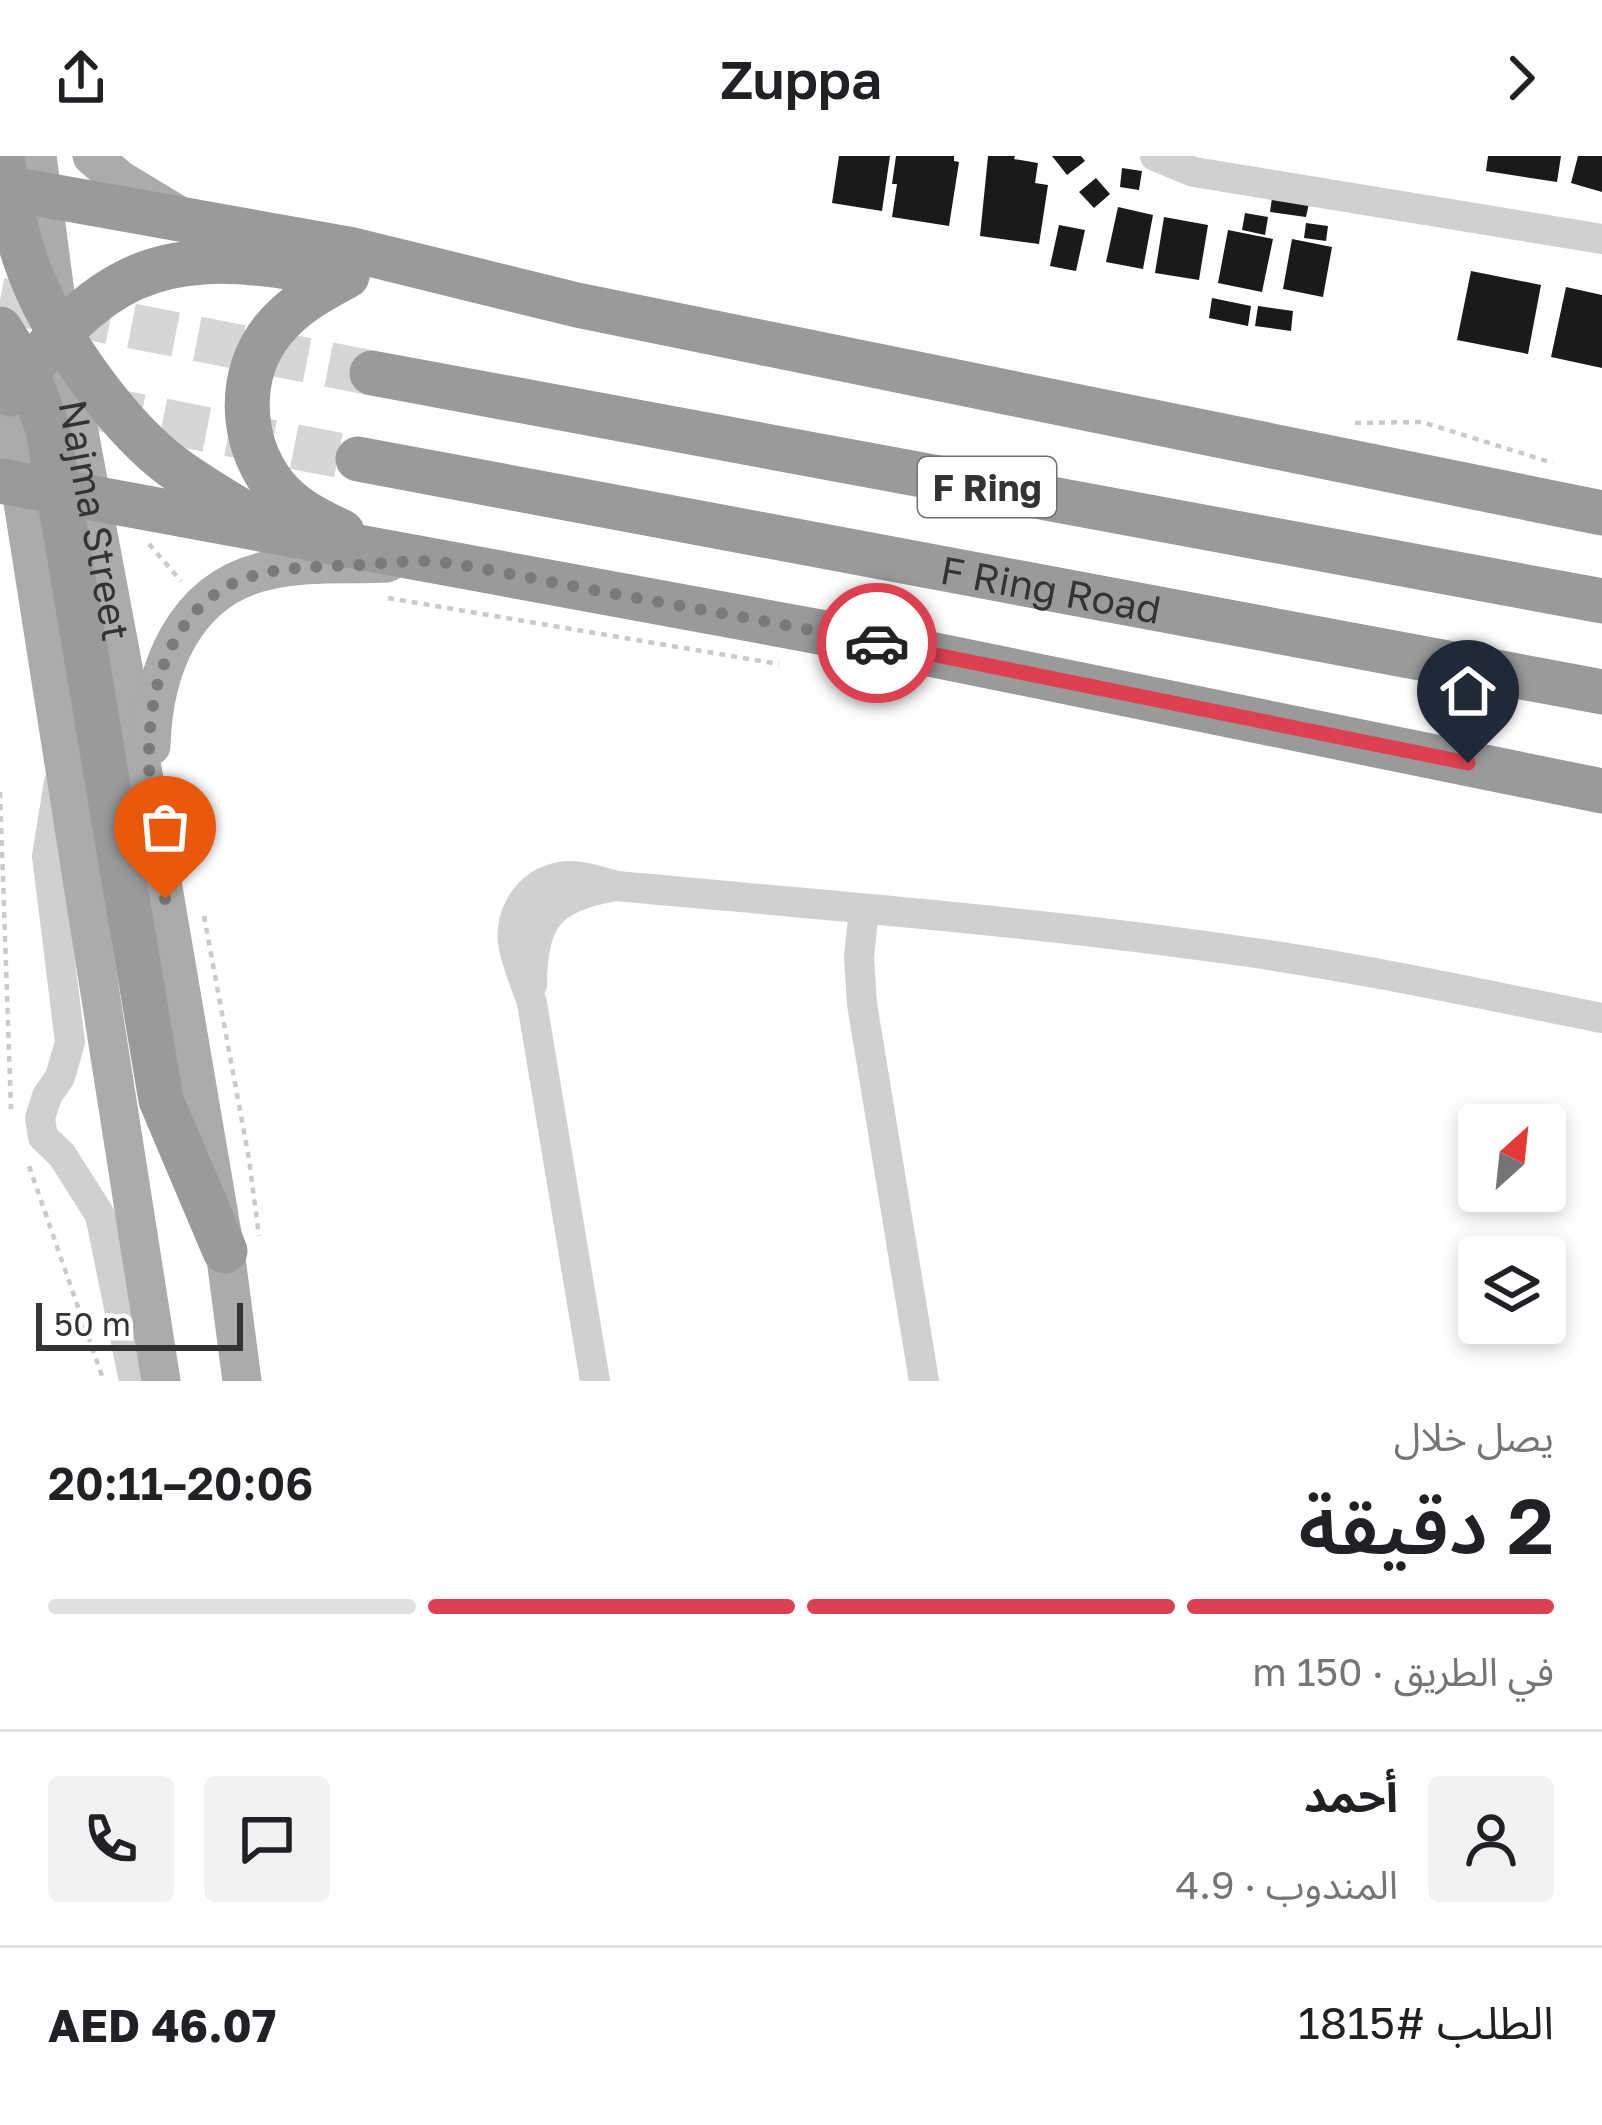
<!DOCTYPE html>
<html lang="ar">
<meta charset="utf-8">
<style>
body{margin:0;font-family:"Golos Text","Noto Sans Arabic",sans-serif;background:#f2f2f2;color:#202124;direction:rtl;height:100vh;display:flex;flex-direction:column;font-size:45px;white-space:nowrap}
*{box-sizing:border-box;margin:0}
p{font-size:39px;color:#757577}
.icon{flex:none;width:66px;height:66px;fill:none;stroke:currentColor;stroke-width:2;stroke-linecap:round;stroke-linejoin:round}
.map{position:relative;height:1225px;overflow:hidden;direction:ltr}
.details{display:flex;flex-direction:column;background:#fff;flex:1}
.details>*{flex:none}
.needle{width:78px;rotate:27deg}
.fabs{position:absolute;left:1458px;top:948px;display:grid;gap:24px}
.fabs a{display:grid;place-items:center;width:108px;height:108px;border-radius:12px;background:#fff;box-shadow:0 6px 18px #0003;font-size:60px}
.scale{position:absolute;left:36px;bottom:30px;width:207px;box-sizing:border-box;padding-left:12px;border:6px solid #333;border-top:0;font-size:33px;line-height:42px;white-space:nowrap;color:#333;-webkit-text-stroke:9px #fff;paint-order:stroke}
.pin{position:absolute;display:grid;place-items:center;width:102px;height:102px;color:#fff;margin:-123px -51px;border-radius:50% 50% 50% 0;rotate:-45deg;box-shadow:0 0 12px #0007}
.pin .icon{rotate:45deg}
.courier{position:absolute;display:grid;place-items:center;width:120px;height:120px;margin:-60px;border:9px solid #dd4151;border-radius:50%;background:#fff;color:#222;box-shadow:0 3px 15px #0007}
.headline em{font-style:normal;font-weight:600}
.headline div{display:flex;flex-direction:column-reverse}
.headline{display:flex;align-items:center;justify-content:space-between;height:204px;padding:0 48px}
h1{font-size:78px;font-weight:600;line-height:90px}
.bar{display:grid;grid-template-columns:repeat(4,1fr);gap:18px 12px;align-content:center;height:144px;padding:0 48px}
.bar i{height:15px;border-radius:9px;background:#e0e0e0}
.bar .on{background:#dd4151}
.bar p{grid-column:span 4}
.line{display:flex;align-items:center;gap:30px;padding:0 48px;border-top:3px solid #e0e0e0}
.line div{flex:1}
.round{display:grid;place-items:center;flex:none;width:126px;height:126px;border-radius:12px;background:#f2f2f2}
header{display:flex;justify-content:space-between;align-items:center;height:156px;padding:0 48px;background:#fff;font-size:54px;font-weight:600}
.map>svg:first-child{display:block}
.building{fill:#1a1a1a}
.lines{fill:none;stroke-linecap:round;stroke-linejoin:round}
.highway-tunnel{stroke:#d6d6d6;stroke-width:45;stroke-dasharray:45 22;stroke-linecap:butt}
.path{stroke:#cacaca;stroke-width:4.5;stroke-dasharray:6 6;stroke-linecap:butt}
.minor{stroke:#d0d0d0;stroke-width:30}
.major{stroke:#ababab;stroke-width:39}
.highway{stroke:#9a9a9a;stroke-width:45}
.done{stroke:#7a7a7a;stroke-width:12;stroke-dasharray:0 21.6}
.route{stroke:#dd4151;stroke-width:15}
.labels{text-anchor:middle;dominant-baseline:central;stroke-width:12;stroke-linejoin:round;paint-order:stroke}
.shield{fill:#fff;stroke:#707070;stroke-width:3}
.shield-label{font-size:36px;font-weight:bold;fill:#333}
.street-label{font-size:39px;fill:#333;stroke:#fff}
</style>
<header><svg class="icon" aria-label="forward" viewBox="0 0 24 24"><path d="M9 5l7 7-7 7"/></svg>Zuppa<svg class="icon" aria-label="share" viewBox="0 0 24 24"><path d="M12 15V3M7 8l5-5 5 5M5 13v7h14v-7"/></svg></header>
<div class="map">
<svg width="1602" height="1225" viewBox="0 0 1602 1225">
<rect width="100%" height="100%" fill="#fff"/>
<!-- building -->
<path class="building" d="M839 0H890L882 55 832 47Z
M896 0H954V5L959 6 949 70 892 61 897 28H892Z
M988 0H1015L1014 3 1038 7 1035 27 1048 29 1039 88 980 80Z
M1052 0H1081L1085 5 1067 19Z
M1488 0H1561L1557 26 1486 15Z
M1578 0H1602V36L1571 27Z
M1122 12 1142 15 1139 34 1120 31Z
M1096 22 1110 38 1094 52 1079 36Z
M1272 42 1309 47 1306 61 1270 56Z
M1118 51 1153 59 1143 113 1106 106Z
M1245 57 1268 61 1265 79 1242 74Z
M1164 61 1208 69 1199 124 1155 117Z
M1306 67 1328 70 1326 85 1304 82Z
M1059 69 1085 74 1076 115 1050 110Z
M1228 74 1273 83 1262 136 1218 127Z
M1292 83 1332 91 1323 141 1283 133Z
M1471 115 1541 129 1528 198 1457 184Z
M1566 131 1602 139V212L1551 201Z
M1212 142 1251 150 1248 170 1209 162Z
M1258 150 1293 155 1291 175 1255 170Z"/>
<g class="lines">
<!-- highway-tunnel -->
<path class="highway-tunnel" d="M0 144 372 217
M97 252 358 303"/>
<!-- path -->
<path class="path" d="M1355 267 1422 266 1553 307
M149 388 181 425
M388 442 779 508
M0 636 11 953
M204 760 249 1003 259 1080
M29 1010 102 1220"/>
<!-- minor -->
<path class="minor" d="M1155 0 1194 16 1602 83
M59 626 47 700 70 886 60 921 47 940 40 962 43 981 62 999 100 1059 134 1225
M864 753 859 801 862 848 924 1225
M532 829C532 766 548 742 611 731
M595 1225 532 847C526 829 518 810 514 792 506 756 533 720 570 720 585 720 602 726 617 730 823 749 1029 765 1234 794 1358 811 1480 838 1602 862"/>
<!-- major -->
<g class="major">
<path id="s1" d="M37 0 60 175 150 655 225 1095 242 1225"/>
<path d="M92 0 120 24 178 59"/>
<path d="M1 206 161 1225"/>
<path d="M151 590C153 515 183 434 265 415 304 405 347 409 387 407"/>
</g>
<!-- highway -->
<g class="highway">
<path d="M2 3C9 42 16 82 31 119 55 180 113 262 164 304 190 325 220 342 248 359"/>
<path d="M0 31 353 94 577 149 1602 357"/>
<path d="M0 173 27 216 48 273 161 944 225 1095"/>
<path d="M372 217 1602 445"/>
<path d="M10 238C97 122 154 88 300 113"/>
<path id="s2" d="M358 303 1602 536"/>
<path d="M0 325 836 479 1602 635"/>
<path d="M342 376C317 364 292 352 274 329 240 285 237 218 273 174 293 149 319 135 347 120"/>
</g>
</g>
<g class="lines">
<!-- done -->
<path class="done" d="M165 743C150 655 129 538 190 462 233 408 295 412 357 409 383 408 412 403 439 406 487 412 534 423 582 432 680 450 779 467 877 487"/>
<!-- route -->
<path class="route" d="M877 487 1468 607"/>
</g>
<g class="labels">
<!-- shield labels -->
<rect class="shield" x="918" y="301" width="138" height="60" rx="9"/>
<g class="shield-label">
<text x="987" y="331">F Ring</text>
</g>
<!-- street labels -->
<g class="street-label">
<text stroke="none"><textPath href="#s1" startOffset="369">Najma Street</textPath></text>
<text stroke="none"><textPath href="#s2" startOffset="705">F Ring Road</textPath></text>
</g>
</g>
</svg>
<div class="fabs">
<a><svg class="needle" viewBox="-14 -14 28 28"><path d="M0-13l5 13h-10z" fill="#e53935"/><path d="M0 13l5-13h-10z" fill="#757577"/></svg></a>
<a><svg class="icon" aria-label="layers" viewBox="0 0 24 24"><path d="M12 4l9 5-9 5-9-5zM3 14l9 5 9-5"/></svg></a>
</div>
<div class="scale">50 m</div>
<div class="pin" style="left:165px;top:743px;background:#ea580c"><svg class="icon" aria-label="bag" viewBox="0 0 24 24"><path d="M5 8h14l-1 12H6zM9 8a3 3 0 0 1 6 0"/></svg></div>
<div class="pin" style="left:1468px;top:607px;background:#1f2937"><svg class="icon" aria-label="home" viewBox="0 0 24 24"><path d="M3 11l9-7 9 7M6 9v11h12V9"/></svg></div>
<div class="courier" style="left:877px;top:487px"><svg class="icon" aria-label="car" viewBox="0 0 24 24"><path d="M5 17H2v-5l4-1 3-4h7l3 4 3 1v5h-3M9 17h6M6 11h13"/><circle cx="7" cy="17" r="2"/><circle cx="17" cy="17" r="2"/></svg></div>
</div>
<section class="details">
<div class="headline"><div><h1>2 دقيقة</h1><p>يصل خلال</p></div><em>20:06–20:11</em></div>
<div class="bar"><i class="on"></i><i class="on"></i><i class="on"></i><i></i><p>في الطريق · 150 m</p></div>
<div class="line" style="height:216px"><a class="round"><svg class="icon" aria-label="person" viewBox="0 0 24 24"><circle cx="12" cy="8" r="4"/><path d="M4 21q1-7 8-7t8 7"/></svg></a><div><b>أحمد</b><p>المندوب · 4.9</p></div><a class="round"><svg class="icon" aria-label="chat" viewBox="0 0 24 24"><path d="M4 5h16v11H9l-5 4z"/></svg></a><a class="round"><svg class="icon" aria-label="phone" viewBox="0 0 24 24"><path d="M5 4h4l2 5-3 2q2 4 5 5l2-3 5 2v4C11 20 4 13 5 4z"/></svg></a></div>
<div class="line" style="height:156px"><div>الطلب #1815</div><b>AED 46.07</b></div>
</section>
